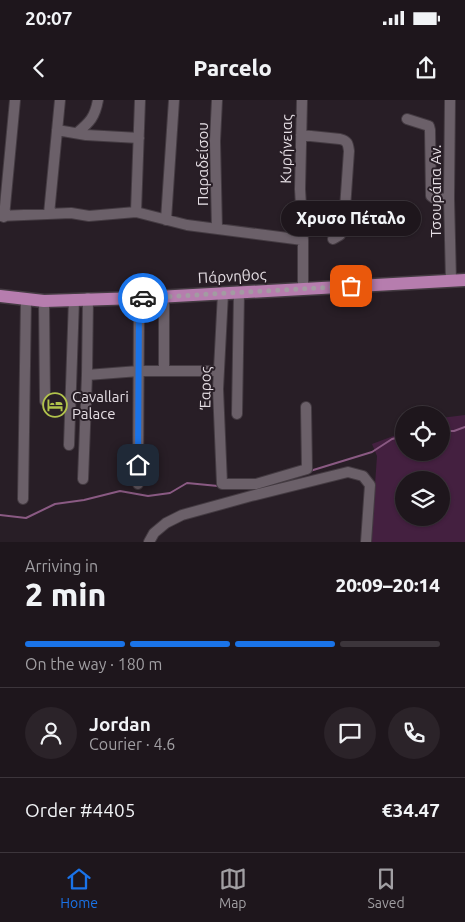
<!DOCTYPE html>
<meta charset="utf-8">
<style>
body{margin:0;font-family:Ubuntu,sans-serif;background:#2b2329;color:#f1f3f6;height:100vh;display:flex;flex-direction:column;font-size:19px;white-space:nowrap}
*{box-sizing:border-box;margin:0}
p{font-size:16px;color:#a19fa3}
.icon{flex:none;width:28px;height:28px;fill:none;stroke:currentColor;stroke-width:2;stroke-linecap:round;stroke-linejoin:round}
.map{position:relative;height:442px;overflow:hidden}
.drawer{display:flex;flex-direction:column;background:#1e161c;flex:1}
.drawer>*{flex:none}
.fabs{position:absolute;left:395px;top:306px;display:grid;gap:10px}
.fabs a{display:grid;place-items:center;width:55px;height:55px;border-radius:50%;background:#1e161c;box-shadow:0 1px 4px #0004,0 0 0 1px #3c353b;font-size:25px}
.pin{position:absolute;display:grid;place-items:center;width:42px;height:42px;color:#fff;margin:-21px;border-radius:10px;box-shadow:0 2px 8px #0006}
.courier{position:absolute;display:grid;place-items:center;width:50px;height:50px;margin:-25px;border:4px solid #1a73e8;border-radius:50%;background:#fff;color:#222;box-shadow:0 1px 6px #0007}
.bubble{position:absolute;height:35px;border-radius:18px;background:#1e161c;box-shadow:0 1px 4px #0004,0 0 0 1px #3c353b;font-size:16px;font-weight:800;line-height:35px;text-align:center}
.summary em{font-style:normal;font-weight:800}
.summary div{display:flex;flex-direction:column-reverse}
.summary{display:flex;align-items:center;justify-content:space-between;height:85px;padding:0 25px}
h1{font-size:32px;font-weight:800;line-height:38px}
.bar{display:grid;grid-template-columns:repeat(4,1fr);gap:8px 5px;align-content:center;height:60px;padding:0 25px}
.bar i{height:6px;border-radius:4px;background:#3c353b}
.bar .selected{background:#1a73e8}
.bar p{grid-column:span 4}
.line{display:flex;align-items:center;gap:12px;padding:0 25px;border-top:1px solid #3c353b}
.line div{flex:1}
.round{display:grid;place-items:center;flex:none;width:52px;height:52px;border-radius:26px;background:#2b2329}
.status{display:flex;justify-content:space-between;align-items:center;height:35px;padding:0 25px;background:#1e161c;direction:ltr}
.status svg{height:14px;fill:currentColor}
header{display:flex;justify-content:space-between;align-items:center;height:65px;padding:0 25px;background:#1e161c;font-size:22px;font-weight:800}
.menu{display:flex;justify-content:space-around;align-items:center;height:70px;border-top:1px solid #3c353b;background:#1e161c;font-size:14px;color:#a19fa3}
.menu a{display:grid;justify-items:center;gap:2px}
.menu .selected{color:#1a73e8}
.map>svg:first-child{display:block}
.green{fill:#442040;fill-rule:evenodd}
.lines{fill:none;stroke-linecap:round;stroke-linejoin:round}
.stream{stroke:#8a5a83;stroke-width:2}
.minor-casing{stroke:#443b42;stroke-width:12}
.major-casing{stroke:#443b42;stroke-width:15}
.minor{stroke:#6b6069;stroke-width:10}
.major{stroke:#b67dae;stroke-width:12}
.done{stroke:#a39ba2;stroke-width:5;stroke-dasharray:0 9}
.route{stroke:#1a73e8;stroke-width:6}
.labels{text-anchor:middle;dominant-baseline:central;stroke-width:4;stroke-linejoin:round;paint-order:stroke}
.street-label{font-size:15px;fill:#e5dee4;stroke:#281e26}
.poi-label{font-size:15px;fill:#e5dee4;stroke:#281e26;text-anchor:start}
</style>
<div class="status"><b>20:07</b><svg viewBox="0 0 49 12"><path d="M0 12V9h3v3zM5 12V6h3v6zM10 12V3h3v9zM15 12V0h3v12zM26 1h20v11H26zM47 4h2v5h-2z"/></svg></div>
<header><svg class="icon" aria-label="back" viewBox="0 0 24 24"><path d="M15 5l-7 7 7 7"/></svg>Parcelo<svg class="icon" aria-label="share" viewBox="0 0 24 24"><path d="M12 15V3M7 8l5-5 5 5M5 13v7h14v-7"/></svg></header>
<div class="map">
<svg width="465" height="442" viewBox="0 0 465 442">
<rect width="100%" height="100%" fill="#281e26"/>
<!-- green -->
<path class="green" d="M465 315V442H371L377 356 372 344 404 332V352H441V318ZM404 380H441V418H404Z"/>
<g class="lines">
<!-- stream -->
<path class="stream" d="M441 331H454L465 327
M310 371 372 352 392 339 404 336
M0 415 26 418 55 404 84 400 120 391 148 396 170 393 187 383 218 386"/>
<!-- minor casing -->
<g class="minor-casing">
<path id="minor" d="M302 0 300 89 303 140V189
M450 0 449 98 451 181
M407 19 429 26 430 30 431 96 435 99 449 98
M57 30 86 35 139 38
M77 33C90 22 95 17 98 0
M301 35 340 39C348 41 348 44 349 51L344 123 340 135 333 139
M136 112 140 0
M49 114 60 0
M0 116 71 113 89 116 136 112 187 125 303 140
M4 117 15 0
M166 120 174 0
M217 129 215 41 217 0
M223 193 218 289 222 384H256L307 369 306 307
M164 196V271
M44 201 45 301
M87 275 139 271H219
M237 314 239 193
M69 345 74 199
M83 379 87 275 88 198
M138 384 139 198
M23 399 26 199
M149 442 154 433 166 423 182 415 251 396 348 372 363 376 370 385 366 442"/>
</g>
<!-- major casing -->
<g class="major-casing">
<path id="major" d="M0 196 44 201 139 198 465 180"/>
</g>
<!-- minor -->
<use href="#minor" class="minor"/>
<!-- major -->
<use href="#major" class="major"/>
</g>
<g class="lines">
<!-- done -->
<path class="done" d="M143 198 351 186"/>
<!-- route -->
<path class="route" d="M138 365 139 198H143"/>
</g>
<!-- icons -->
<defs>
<g id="hotel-ring" transform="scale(1.25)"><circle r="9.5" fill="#281e26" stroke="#b2c34c" stroke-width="1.5"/><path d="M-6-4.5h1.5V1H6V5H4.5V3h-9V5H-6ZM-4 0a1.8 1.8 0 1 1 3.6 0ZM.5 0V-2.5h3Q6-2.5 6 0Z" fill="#b2c34c"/></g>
</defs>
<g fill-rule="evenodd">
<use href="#hotel-ring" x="55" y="305"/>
</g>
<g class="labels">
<!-- street labels -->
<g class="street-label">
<text transform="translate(286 49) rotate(-89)">Κυρήνειας</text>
<text transform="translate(202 64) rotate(-90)">Παραδείσου</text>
<text transform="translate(435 91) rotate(-90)">Τσουράπα Αν.</text>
<text transform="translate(232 176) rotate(-3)">Πάρνηθος</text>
<text transform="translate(205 288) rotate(-89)">Έαρος</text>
</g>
<!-- poi labels -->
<g class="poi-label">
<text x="72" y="296">Cavallari<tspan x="72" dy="17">Palace</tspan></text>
</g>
</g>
</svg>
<div class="fabs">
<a><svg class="icon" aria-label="locate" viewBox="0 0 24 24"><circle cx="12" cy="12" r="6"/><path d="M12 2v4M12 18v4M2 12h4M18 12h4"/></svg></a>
<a><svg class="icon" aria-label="layers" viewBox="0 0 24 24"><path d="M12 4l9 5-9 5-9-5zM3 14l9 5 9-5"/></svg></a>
</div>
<div class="pin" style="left:351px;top:186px;background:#ea580c"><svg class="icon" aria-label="bag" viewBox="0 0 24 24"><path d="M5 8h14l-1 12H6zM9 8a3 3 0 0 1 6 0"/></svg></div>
<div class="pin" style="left:138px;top:365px;background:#1f2937"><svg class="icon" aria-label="home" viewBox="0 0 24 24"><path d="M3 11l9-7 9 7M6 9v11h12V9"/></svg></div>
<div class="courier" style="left:143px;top:198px"><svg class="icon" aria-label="car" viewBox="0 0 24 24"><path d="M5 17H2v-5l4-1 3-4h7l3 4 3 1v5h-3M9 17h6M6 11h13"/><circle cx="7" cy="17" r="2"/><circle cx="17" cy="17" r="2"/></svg></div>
<div class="bubble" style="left:281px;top:101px;width:140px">Χρυσο Πέταλο</div>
</div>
<section class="drawer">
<div class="summary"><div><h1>2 min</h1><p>Arriving in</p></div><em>20:09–20:14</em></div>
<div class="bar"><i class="selected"></i><i class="selected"></i><i class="selected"></i><i></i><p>On the way · 180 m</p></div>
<div class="line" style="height:90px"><a class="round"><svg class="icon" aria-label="person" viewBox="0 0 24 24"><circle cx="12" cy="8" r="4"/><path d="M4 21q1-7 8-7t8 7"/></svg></a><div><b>Jordan</b><p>Courier · 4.6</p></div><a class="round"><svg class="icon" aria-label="chat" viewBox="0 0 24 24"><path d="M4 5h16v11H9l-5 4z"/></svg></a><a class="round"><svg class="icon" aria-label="phone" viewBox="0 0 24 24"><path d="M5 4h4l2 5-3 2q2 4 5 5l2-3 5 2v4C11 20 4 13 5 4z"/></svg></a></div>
<div class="line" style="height:65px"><div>Order #4405</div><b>€34.47</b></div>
</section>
<nav class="menu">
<a class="selected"><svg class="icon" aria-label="home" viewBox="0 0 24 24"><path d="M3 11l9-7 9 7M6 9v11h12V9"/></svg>Home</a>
<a><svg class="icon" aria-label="map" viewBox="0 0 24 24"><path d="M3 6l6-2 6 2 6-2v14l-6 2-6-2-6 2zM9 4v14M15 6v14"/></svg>Map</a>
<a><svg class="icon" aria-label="saved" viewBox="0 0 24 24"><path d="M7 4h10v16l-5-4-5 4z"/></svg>Saved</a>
</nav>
